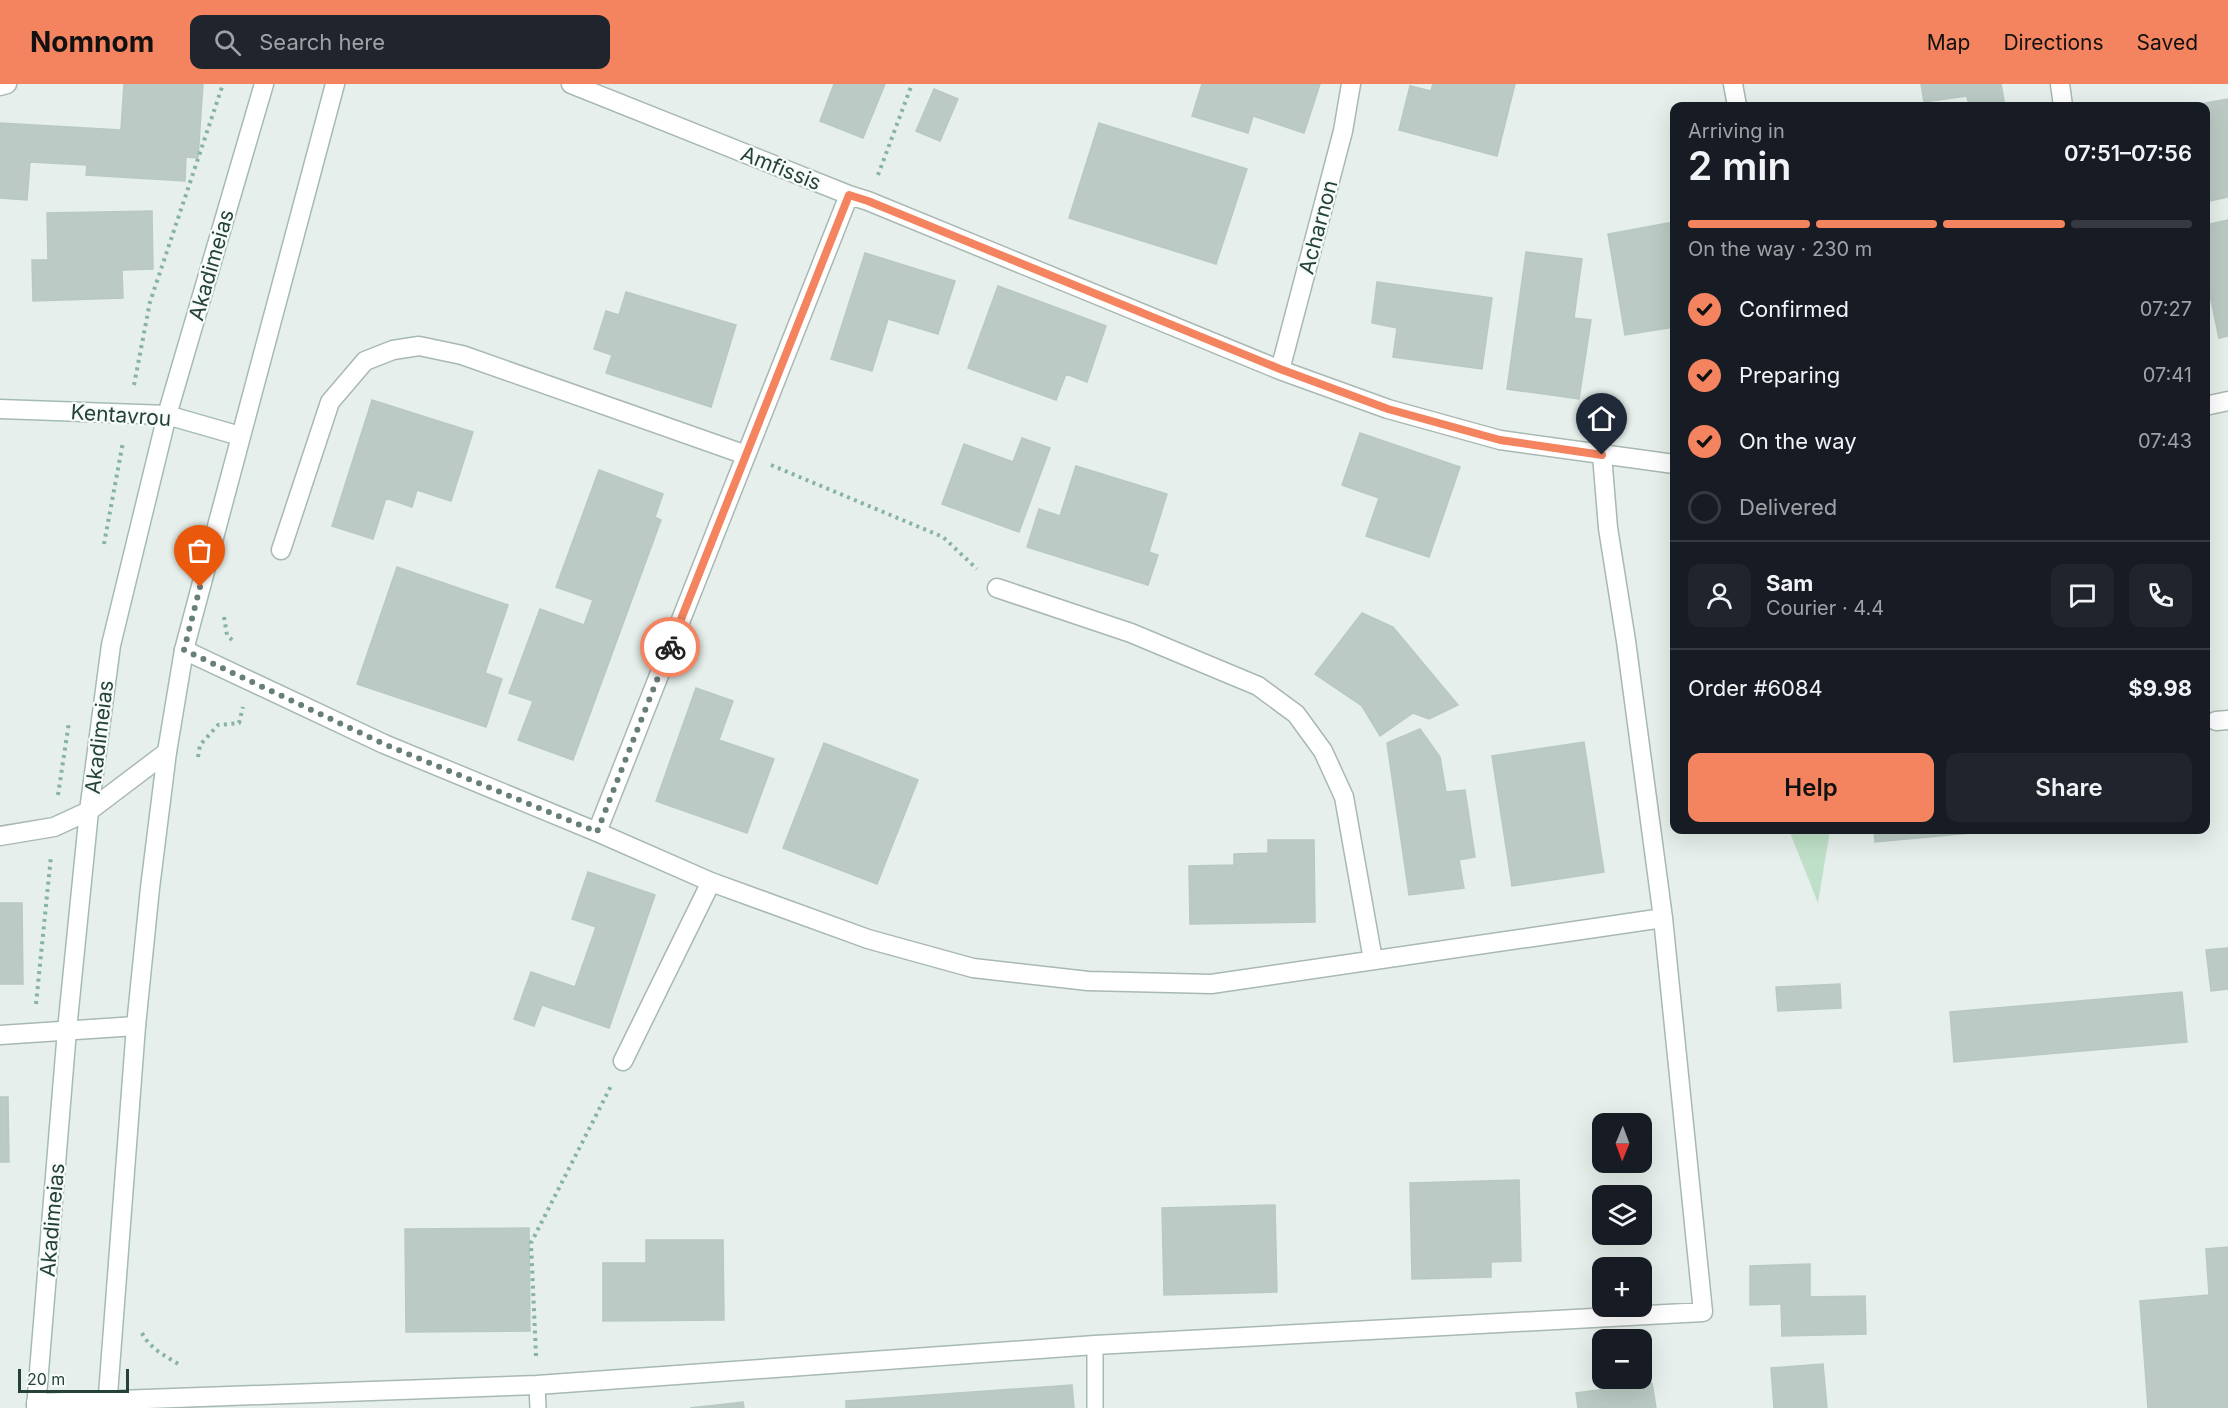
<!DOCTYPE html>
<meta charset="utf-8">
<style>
body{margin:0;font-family:Inter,sans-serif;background:#20242c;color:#f1f3f6;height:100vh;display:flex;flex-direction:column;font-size:22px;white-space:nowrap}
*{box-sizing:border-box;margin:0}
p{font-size:20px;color:#9ea1a6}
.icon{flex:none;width:33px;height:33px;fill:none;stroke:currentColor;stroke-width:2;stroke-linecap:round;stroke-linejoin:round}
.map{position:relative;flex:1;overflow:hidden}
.drawer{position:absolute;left:1670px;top:18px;width:540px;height:732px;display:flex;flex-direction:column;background:#171b24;border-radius:12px;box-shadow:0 6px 24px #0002}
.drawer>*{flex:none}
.needle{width:39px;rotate:181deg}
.controls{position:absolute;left:1592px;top:1029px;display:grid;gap:12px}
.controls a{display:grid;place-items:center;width:60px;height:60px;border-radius:12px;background:#171b24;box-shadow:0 6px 24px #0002;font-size:30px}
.scale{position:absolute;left:18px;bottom:15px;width:111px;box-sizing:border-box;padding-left:6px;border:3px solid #24423a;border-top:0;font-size:16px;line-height:21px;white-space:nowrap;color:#24423a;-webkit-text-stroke:4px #f7fbf9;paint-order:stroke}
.pin{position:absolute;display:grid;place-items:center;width:51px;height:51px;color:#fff;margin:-62px -26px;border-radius:50% 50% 50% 0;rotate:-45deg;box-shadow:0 0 6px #0007}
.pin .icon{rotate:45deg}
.courier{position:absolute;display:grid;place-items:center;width:60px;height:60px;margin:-30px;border:4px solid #f4845f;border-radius:50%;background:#fff;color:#222;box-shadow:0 2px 8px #0007}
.summary em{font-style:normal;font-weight:600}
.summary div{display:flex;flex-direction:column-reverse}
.summary{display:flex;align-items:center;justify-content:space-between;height:102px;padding:0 18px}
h1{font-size:39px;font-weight:600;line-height:45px}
.bar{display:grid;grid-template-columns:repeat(4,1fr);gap:9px 6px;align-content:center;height:72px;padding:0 18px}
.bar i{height:8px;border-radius:4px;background:#363941}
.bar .active{background:#f4845f}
.bar p{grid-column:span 4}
.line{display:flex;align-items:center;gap:15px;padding:0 18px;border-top:2px solid #363941}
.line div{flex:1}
.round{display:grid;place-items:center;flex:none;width:63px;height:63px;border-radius:12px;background:#20242c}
ol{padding:0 18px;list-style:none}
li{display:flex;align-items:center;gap:18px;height:66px}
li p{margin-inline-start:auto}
li .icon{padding:6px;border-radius:50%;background:#f4845f;color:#111;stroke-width:4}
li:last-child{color:#9ea1a6}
li i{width:33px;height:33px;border:3px solid #363941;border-radius:50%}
.primary-button{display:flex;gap:12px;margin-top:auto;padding:12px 18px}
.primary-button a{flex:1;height:69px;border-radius:12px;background:#f4845f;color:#111;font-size:24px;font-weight:600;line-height:69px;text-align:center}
.primary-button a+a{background:#20242c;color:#f1f3f6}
header{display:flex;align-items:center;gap:36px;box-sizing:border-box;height:84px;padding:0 30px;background:#f4845f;color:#111}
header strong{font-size:28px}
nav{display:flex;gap:33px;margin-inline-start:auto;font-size:21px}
.search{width:420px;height:54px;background:#20242c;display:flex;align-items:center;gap:15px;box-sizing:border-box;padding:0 21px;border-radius:12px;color:#9ea1a6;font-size:22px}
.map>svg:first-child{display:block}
.green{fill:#bfe0c8}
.building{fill:#bbcac4;stroke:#b8c9c2;stroke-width:1.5}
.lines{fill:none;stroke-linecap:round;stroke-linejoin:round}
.lane-casing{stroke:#a8b8b2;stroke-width:18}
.street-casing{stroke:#a8b8b2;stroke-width:21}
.secondary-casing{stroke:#a4bbb3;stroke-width:21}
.path{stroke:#86b3a5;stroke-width:4;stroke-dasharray:3 4.5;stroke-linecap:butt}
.lane{stroke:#fff;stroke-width:15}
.street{stroke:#fff;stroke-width:18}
.secondary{stroke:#fff;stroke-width:18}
.done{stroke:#687f78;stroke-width:6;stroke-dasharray:0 10.8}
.route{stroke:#f4845f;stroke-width:8}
.labels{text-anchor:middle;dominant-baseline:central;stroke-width:4.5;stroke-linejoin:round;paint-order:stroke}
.street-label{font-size:21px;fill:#24423a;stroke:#f7fbf9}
</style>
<header>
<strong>Nomnom</strong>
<div class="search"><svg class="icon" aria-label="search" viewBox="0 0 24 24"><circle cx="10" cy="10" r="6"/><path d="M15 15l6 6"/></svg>Search here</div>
<nav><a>Map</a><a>Directions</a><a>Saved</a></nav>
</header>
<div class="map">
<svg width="2228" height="1324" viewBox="0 0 2228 1324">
<rect width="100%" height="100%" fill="#e6efeb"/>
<!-- green -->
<path class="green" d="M1789 746H1830L1818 819Z"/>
<!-- building -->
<path class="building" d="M124 0H203L198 74 186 73 185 97 86 91 87 81 30 78 27 116 0 114V39L121 46Z
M834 0H885L863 54 820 37Z
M1202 0H1320L1304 49 1253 32 1248 49 1192 32Z
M1433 0H1515L1497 72 1399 46 1410 2 1431 7Z
M1921 0H2001L2005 22H1969L1967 12 1924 18Z
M934 5 958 15 940 57 916 47Z
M2228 15V113L2205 118V22H2189Z
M1099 39 1247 85 1216 180 1069 134Z
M152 127 153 185 122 186 123 214 33 217 32 176H48L47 129Z
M2228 136V252L2219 254 2205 188V141Z
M1674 138V243L1625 251 1608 150Z
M1526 168 1582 175 1574 234 1591 236 1579 315 1507 305Z
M865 169 955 197 938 250 888 235 872 287 831 275Z
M1377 198 1492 214 1482 285 1393 273 1397 244 1372 239Z
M998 202 1106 242 1087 298 1066 290 1056 316 968 284Z
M626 208 736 241 711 323 606 289 612 271 594 265 606 227 619 231Z
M372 316 473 348 451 417 417 406 412 423 386 414 373 455 332 442Z
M1360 349 1460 383 1429 473 1366 452 1379 414 1342 401Z
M1022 354 1050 364 1019 448 942 420 964 360 1013 378Z
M1076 382 1167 410 1149 468 1158 471 1148 501 1027 463 1039 425 1060 432Z
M599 386 663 410 655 433 661 436 573 676 518 656 533 617 509 609 540 525 584 541 593 516 556 503Z
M397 483 508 521 485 589 502 595 486 643 357 600Z
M1362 529 1393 543 1458 621 1429 635 1413 629 1380 652 1362 622 1315 590Z
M696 604 733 617 719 656 774 675 747 749 656 717Z
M1420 645 1440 673 1446 708 1465 706 1475 773 1459 776 1464 804 1409 811 1387 659Z
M1584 658 1604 788 1512 802 1492 672Z
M824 659 918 696 877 800 783 764Z
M1874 746H2004L1875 758Z
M1268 756H1314L1315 838 1190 840 1189 782 1234 781V770L1268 769Z
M588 788 655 811 609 944 542 921 534 942 514 935 531 888 575 903 596 843 572 835Z
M0 819H22L23 900H0Z
M2228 864V905L2211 907 2206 866Z
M1840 900 1841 924 1778 927 1776 903Z
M2182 908 2187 958 1954 978 1950 928Z
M0 1013H8L9 1078H0Z
M1519 1096 1521 1177 1491 1178V1193L1412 1195 1410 1099Z
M1275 1121 1277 1208 1164 1211 1162 1124Z
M529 1144 530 1247 406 1248 405 1145Z
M646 1156H723L724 1236 603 1237V1179H646Z
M2228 1163V1324H2148L2140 1217 2209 1211 2206 1165Z
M1810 1180V1213L1865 1212 1866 1250 1782 1252 1781 1220 1750 1221V1182Z
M1823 1280 1827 1324H1774L1771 1284Z
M1652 1299 1656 1324H1578L1576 1309Z
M1072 1301 1074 1324H846V1317Z
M743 1318 744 1324H690Z"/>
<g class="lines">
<!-- lane casing -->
<g class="lane-casing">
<path id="lane" d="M537 1301 538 1324
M1095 1324V1261"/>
</g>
<!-- street casing -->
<g class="street-casing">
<path id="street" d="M571 0 849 111 868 117 1280 286 1388 325 1500 356 1674 380
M1733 0 1737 22
M2060 0 2063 22
M0 2 7 0
M1280 286 1343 47 1351 0
M2205 322 2228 317
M281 466 330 318 365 277 393 266 419 262 462 271 746 371
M997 504 1131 549 1258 602 1296 630 1323 667 1344 713 1373 876
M184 566 384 660 597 748 711 798 868 855 973 884 1088 897 1211 900 1663 834
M2216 637 2228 636
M597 748 849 111
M0 752 54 743 89 727 167 668
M0 951 136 942
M623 977 711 798
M36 1319 537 1301 1095 1261 1703 1228 1663 834 1626 557 1608 444 1602 371"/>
</g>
<!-- secondary casing -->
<g class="secondary-casing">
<path id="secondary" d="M0 325 167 331 240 352
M36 1324 67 946 89 727 111 561 167 331 264 0
M107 1324 136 942 150 804 167 668 184 566 335 0"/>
</g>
<!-- path -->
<path class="path" d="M878 91 912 0
M134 301 150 218 223 0
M771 381 943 453 977 485
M104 460 123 358
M224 533 227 551 232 556
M198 673 200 661 218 641 239 639 243 623
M58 711 69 638
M36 920 51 772
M142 1249C150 1265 167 1273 182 1282
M536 1272 531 1159 611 1002"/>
<!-- lane -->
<use href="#lane" class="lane"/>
<!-- street -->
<use href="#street" class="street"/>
<!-- secondary -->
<use href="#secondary" class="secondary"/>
</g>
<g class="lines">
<!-- done -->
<path class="done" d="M200 503 184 566 384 660 597 748 670 563"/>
<!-- route -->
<path class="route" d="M670 563 849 111 868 117 1280 285 1388 325 1500 356 1602 371"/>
</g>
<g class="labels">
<!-- street labels -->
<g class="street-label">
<text transform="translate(781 84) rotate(22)">Amfissis</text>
<text transform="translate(1318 143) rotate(-75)">Acharnon</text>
<text transform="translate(211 181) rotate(-74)">Akadimeias</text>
<text transform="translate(121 331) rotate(4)">Kentavrou</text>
<text transform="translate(99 653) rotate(-83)">Akadimeias</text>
<text transform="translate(52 1136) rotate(-85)">Akadimeias</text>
</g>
</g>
</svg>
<div class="controls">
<a><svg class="needle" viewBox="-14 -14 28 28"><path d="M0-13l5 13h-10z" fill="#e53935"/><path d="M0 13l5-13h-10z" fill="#9ea1a6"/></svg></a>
<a><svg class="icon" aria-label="layers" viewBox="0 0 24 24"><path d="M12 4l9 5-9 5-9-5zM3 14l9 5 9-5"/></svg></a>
<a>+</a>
<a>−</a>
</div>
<div class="scale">20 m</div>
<div class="pin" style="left:200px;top:503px;background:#ea580c"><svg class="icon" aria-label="bag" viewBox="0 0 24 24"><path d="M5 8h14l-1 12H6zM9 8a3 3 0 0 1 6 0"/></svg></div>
<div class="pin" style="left:1602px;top:371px;background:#1f2937"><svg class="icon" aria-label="home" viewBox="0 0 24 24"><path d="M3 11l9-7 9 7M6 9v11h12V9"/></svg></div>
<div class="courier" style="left:670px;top:563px"><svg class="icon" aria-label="bike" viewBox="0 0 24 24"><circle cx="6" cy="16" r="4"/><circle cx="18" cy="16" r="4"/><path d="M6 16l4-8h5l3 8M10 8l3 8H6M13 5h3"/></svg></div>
<section class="drawer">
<div class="summary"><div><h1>2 min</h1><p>Arriving in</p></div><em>07:51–07:56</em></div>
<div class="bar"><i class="active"></i><i class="active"></i><i class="active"></i><i></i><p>On the way · 230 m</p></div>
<ol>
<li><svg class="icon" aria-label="check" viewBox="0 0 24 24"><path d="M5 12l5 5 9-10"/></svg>Confirmed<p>07:27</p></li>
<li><svg class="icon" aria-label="check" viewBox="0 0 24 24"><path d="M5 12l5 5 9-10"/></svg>Preparing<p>07:41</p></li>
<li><svg class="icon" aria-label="check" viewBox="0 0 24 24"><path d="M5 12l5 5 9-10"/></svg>On the way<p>07:43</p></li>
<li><i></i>Delivered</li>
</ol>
<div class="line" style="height:108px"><a class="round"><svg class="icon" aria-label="person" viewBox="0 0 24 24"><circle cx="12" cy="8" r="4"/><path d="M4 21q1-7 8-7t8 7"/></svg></a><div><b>Sam</b><p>Courier · 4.4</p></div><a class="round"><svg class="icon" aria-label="chat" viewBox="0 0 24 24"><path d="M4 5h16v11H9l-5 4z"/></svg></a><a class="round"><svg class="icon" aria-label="phone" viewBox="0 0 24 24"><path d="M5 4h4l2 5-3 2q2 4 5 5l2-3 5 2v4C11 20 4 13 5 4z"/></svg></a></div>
<div class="line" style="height:78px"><div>Order #6084</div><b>$9.98</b></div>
<div class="primary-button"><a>Help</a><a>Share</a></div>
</section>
</div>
